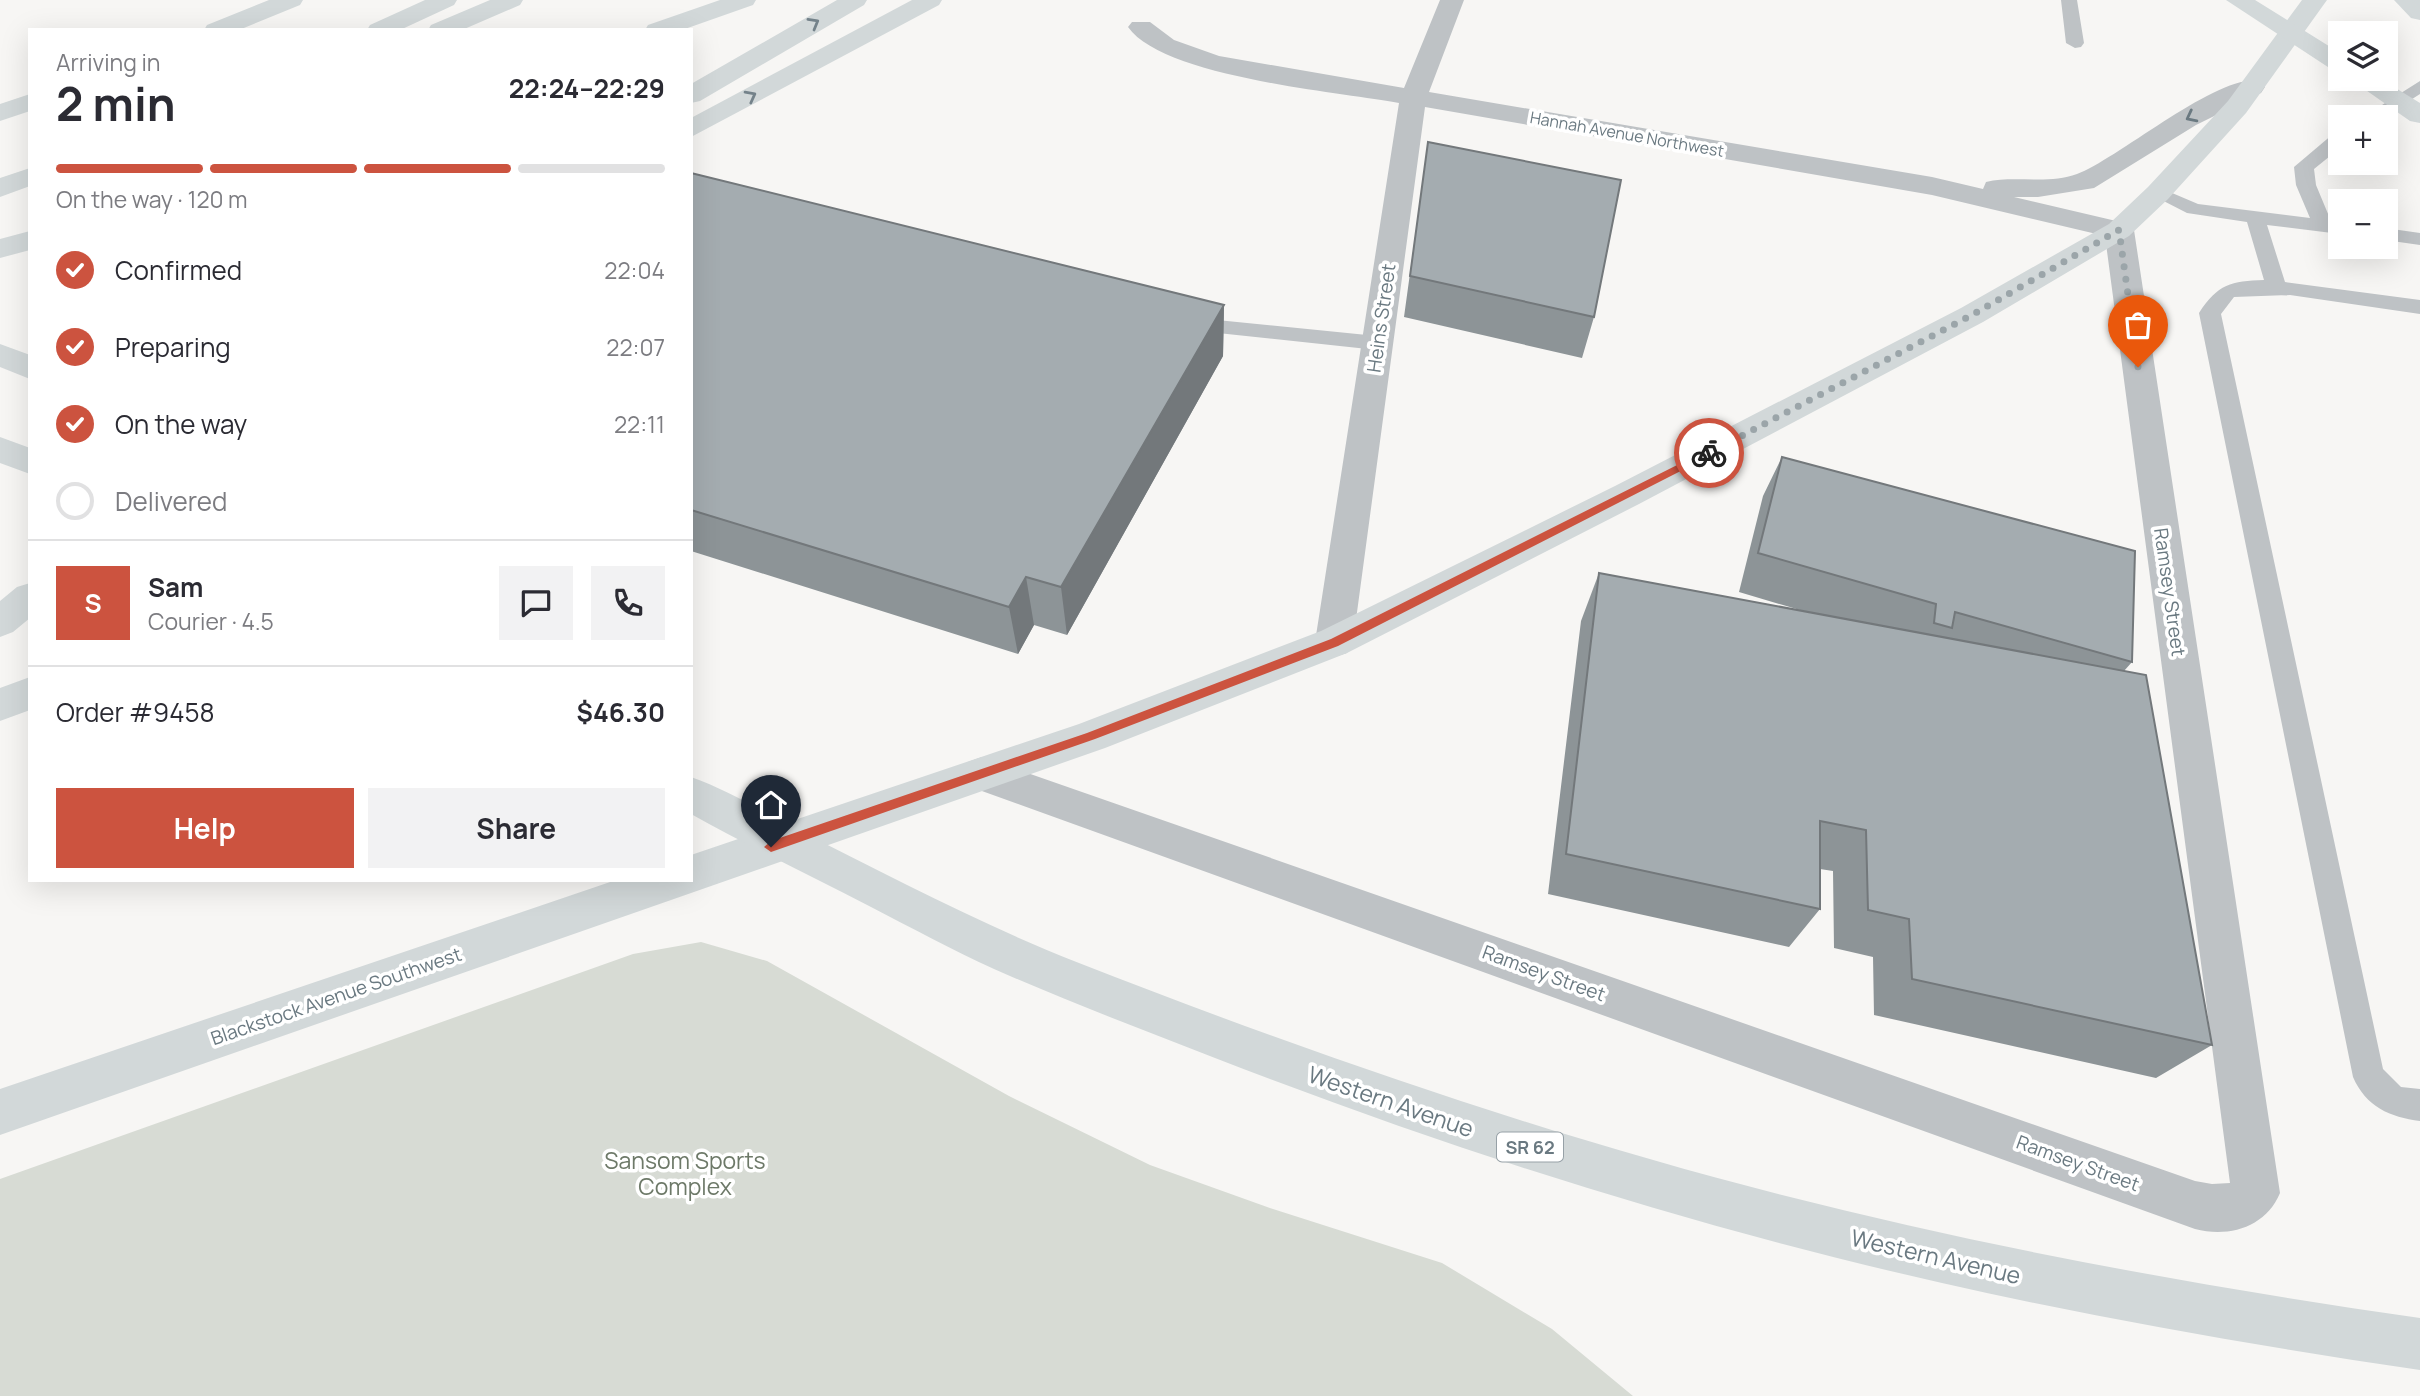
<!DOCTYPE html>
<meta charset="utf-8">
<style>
body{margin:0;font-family:Manrope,sans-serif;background:#f2f2f3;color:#2b2b33;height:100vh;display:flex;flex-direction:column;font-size:26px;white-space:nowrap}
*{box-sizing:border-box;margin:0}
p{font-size:23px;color:#7c7c81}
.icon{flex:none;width:38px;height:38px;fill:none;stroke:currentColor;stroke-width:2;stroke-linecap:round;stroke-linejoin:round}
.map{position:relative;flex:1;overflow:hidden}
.details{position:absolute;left:28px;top:28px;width:665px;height:854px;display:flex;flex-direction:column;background:#fff;border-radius:0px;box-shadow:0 7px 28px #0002}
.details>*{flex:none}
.fabs{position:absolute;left:2328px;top:21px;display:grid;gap:14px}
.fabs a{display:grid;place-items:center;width:70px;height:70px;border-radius:0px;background:#fff;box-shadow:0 7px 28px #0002;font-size:35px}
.pin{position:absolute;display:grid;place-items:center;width:60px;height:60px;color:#fff;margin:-72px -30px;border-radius:50% 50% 50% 0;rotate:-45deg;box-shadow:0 0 7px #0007}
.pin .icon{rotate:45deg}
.courier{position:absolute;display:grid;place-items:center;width:70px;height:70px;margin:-35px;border:5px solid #cc533f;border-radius:50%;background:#fff;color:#222;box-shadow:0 2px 9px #0007}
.headline em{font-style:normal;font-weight:700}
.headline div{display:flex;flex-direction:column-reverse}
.headline{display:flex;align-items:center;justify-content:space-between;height:119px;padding:0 28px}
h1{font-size:46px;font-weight:700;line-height:52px}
.bar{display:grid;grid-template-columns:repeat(4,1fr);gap:10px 7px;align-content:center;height:84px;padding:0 28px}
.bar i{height:9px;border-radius:5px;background:#e1e1e2}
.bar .current{background:#cc533f}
.bar p{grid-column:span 4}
.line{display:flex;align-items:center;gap:18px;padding:0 28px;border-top:2px solid #e1e1e2}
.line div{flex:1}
.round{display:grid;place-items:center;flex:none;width:74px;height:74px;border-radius:0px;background:#f2f2f3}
ol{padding:0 28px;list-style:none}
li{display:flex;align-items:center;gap:21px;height:77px}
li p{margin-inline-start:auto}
li .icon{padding:7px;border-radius:50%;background:#cc533f;color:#fff;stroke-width:4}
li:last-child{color:#7c7c81}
li i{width:38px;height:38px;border:4px solid #e1e1e2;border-radius:50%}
.action{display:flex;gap:14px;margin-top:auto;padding:14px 28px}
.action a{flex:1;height:80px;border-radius:0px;background:#cc533f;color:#fff;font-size:28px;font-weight:700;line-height:80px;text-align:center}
.action a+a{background:#f2f2f3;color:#2b2b33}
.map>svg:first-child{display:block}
.green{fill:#d7dbd4}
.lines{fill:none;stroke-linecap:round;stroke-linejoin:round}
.lane{fill:#bec2c5;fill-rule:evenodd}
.street{fill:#bec2c5;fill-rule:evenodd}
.secondary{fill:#d2d8d9;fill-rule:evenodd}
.primary{fill:#d2d8d9;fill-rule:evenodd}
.highway{fill:#d2d8d9;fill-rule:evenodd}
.wall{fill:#8d9497}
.shaded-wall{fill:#73787b}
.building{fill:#a4acb0;stroke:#73787b;stroke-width:2}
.oneway{stroke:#74828a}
.oneway2{stroke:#6a7981}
.route{fill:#cc533f}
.done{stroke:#9ba5a9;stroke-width:7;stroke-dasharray:0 12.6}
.labels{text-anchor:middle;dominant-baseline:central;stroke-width:7;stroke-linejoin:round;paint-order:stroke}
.far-street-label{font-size:16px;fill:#6a7981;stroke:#fff}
.shield{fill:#fff;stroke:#97a1a7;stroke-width:2}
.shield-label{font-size:18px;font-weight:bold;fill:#6a7981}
.street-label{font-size:19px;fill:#6a7981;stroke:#fff}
.near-street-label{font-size:23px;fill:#6a7981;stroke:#fff}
.near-park-label{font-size:23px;fill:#6d7968;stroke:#fff}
</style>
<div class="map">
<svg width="2420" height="1396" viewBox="0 0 2420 1396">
<rect width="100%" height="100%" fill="#f7f6f4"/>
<!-- green -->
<path class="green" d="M701 942 767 961 1009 1096 1150 1165 1273 1209 1442 1263 1552 1329 1633 1396H0V1179L633 954Z"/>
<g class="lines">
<!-- lane -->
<path class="lane" d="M2061 0H2077L2084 43 2081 47 2075 48 2066 43Z
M2420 81V94L2384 117H2363Z
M2340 132V148L2314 169 2316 185 2331 221 2340 222V234L2267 225 2285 282 2420 300V314L2290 295 2234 297 2221 314 2383 1069 2401 1087 2420 1089V1121C2390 1117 2366 1107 2353 1077L2199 313C2218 284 2231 281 2264 280L2247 222 2187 213 2148 193 2158 187 2198 204 2310 218 2296 185 2294 167 2333 134Z
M2385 228 2420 233V245L2385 240Z
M1187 317 1377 336 1385 338 1388 343 1385 348 1377 350 1180 329 1176 324Z"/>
<!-- street -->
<path class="street" d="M1440 0H1464L1429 92 1932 177 1983 189 1986 182C2015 175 2048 185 2077 174 2118 159 2220 71 2261 81L2265 87 2261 93 2196 125 2094 188 2038 197H2014L2129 224 2134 230 2280 1193C2266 1227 2229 1238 2195 1229L968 786 962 774 968 762 982 757 2195 1181 2212 1184 2230 1183 2105 236 1932 195 1425 107 1353 642 1347 653 1334 657 1321 653 1315 642 1399 103C1338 92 1163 77 1128 27L1132 22H1150L1174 40 1219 56 1404 88Z"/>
<!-- secondary -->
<path class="secondary" d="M2302 0H2327L2246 113 2168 199 2129 236 1983 322 1639 504 1347 653 1105 748 0 1135V1089L616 880H691V855L1079 724 1321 631 1615 486 1961 308 2109 224 2148 187 2228 101Z"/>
<!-- primary -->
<path class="primary" d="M0 344 30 355V379L0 367Z
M0 437 30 448V474L0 463Z
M30 583V618L13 632 0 637V601L17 587Z
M30 677V710L0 721V688Z
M691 777C728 790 763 812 798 830 890 876 982 925 1079 963 1309 1053 1543 1134 1782 1195 1993 1249 2205 1287 2420 1318V1370C2259 1346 2100 1319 1942 1283 1694 1227 1452 1150 1215 1058 1141 1029 1066 1001 994 969 952 950 912 928 871 907 811 876 750 847 691 814Z"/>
<!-- highway -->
<path class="highway" d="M269 0H303L300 5 239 30H204L207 25Z
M425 0H457L454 5 400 30H367L370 25Z
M490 0H523L520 5 462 30H428L431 25Z
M720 0H756L753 5 682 30H645L648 25Z
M837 0H867L864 5 700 101 691 103V84Z
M912 0H942L939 5 691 137V118Z
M2226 0H2255L2340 53V72L2331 69Z
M2394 0H2420V20L2411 18Z
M2350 79H2381L2420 103V123L2410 121Z
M30 94V111L0 121V104Z
M30 168V186L0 197V178Z
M30 231V250L0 258V239Z"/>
</g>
<!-- wall -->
<path class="wall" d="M1428 142 1594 317 1582 358 1404 317Z
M691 173 1224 305 1223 356 1067 635 1034 625 1018 654 691 551Z
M1782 457 2132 662 2124 671 2212 1045 2156 1078 1874 1015 1873 957 1834 948 1833 871 1820 869V909L1789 947 1548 894 1581 621 1599 573 1810 613 1739 592 1763 496Z"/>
<!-- shaded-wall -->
<path class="shaded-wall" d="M1224 305 1223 356 1067 635 1061 587Z
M1026 577 1034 625 1018 654 1009 607Z"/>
<!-- building -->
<path class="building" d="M1428 142 1621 180 1594 317 1410 276Z
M691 173 1224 305 1061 587 1026 577 1009 607 691 510Z
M1782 457 2135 551 2132 662 1955 612 1952 628 1934 623 1936 604 1758 553Z
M1599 573 2146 675 2212 1045 1912 979 1909 919 1868 910 1866 830 1820 821V909L1566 854Z"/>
<!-- one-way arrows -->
<defs><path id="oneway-chevron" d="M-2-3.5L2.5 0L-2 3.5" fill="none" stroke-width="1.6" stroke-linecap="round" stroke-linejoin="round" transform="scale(1.75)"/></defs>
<g class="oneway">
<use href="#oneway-chevron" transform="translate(814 23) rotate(-30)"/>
<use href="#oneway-chevron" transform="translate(751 96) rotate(-28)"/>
</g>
<use class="oneway2" href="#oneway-chevron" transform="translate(2191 117) rotate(153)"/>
<!-- route -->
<path class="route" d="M1709 449 1714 453 1712 455 1338 646 1095 739 771 852 764 847 771 841 1087 733 1331 639Z"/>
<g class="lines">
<!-- done -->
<path class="done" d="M1709 453 1972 315 2119 230 2138 367"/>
</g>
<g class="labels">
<!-- far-street labels -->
<g class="far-street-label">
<text transform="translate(1627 134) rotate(10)">Hannah Avenue Northwest</text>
</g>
<!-- shield labels -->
<rect class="shield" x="1497" y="1132.5" width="66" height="29" rx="5"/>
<g class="shield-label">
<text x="1530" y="1147">SR 62</text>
</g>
<!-- street labels -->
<g class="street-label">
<text transform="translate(1381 318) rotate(-82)">Heins Street</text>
<text transform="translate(2170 592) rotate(82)">Ramsey Street</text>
<text transform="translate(1544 973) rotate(20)">Ramsey Street</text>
<text transform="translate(336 996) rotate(-19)">Blackstock Avenue Southwest</text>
<text transform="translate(2078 1163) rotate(20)">Ramsey Street</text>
</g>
<!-- near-street labels -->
<g class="near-street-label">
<text transform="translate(1391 1101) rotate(19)">Western Avenue</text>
<text transform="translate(1936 1256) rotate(13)">Western Avenue</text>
</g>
<!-- near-park labels -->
<g class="near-park-label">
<text x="685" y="1160">Sansom Sports<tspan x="685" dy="26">Complex</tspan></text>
</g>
</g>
</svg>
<div class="fabs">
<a><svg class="icon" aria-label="layers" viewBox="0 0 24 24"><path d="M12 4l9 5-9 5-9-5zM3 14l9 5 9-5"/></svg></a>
<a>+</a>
<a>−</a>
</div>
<div class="pin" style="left:2138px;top:367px;background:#ea580c"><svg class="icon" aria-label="bag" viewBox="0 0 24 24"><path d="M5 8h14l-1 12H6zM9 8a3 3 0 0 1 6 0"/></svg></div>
<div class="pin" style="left:771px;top:847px;background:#1f2937"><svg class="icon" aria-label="home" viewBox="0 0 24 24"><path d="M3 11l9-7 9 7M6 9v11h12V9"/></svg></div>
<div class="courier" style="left:1709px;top:453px"><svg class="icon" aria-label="bike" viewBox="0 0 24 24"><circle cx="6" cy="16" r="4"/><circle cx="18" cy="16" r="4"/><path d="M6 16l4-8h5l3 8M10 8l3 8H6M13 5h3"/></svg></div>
<section class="details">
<div class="headline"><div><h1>2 min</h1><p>Arriving in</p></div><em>22:24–22:29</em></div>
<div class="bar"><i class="current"></i><i class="current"></i><i class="current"></i><i></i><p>On the way · 120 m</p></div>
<ol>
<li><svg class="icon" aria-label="check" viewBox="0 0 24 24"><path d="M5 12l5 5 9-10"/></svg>Confirmed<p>22:04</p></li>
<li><svg class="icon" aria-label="check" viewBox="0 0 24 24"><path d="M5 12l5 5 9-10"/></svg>Preparing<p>22:07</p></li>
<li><svg class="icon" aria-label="check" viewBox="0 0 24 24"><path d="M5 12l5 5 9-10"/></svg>On the way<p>22:11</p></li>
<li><i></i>Delivered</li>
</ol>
<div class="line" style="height:126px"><b class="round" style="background:#cc533f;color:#fff">S</b><div><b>Sam</b><p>Courier · 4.5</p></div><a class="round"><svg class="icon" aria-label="chat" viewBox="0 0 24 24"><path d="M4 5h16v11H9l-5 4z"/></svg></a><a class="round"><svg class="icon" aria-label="phone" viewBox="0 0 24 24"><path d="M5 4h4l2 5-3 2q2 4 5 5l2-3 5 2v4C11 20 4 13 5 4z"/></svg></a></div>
<div class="line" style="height:91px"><div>Order #9458</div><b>$46.30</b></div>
<div class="action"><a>Help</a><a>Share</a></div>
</section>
</div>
